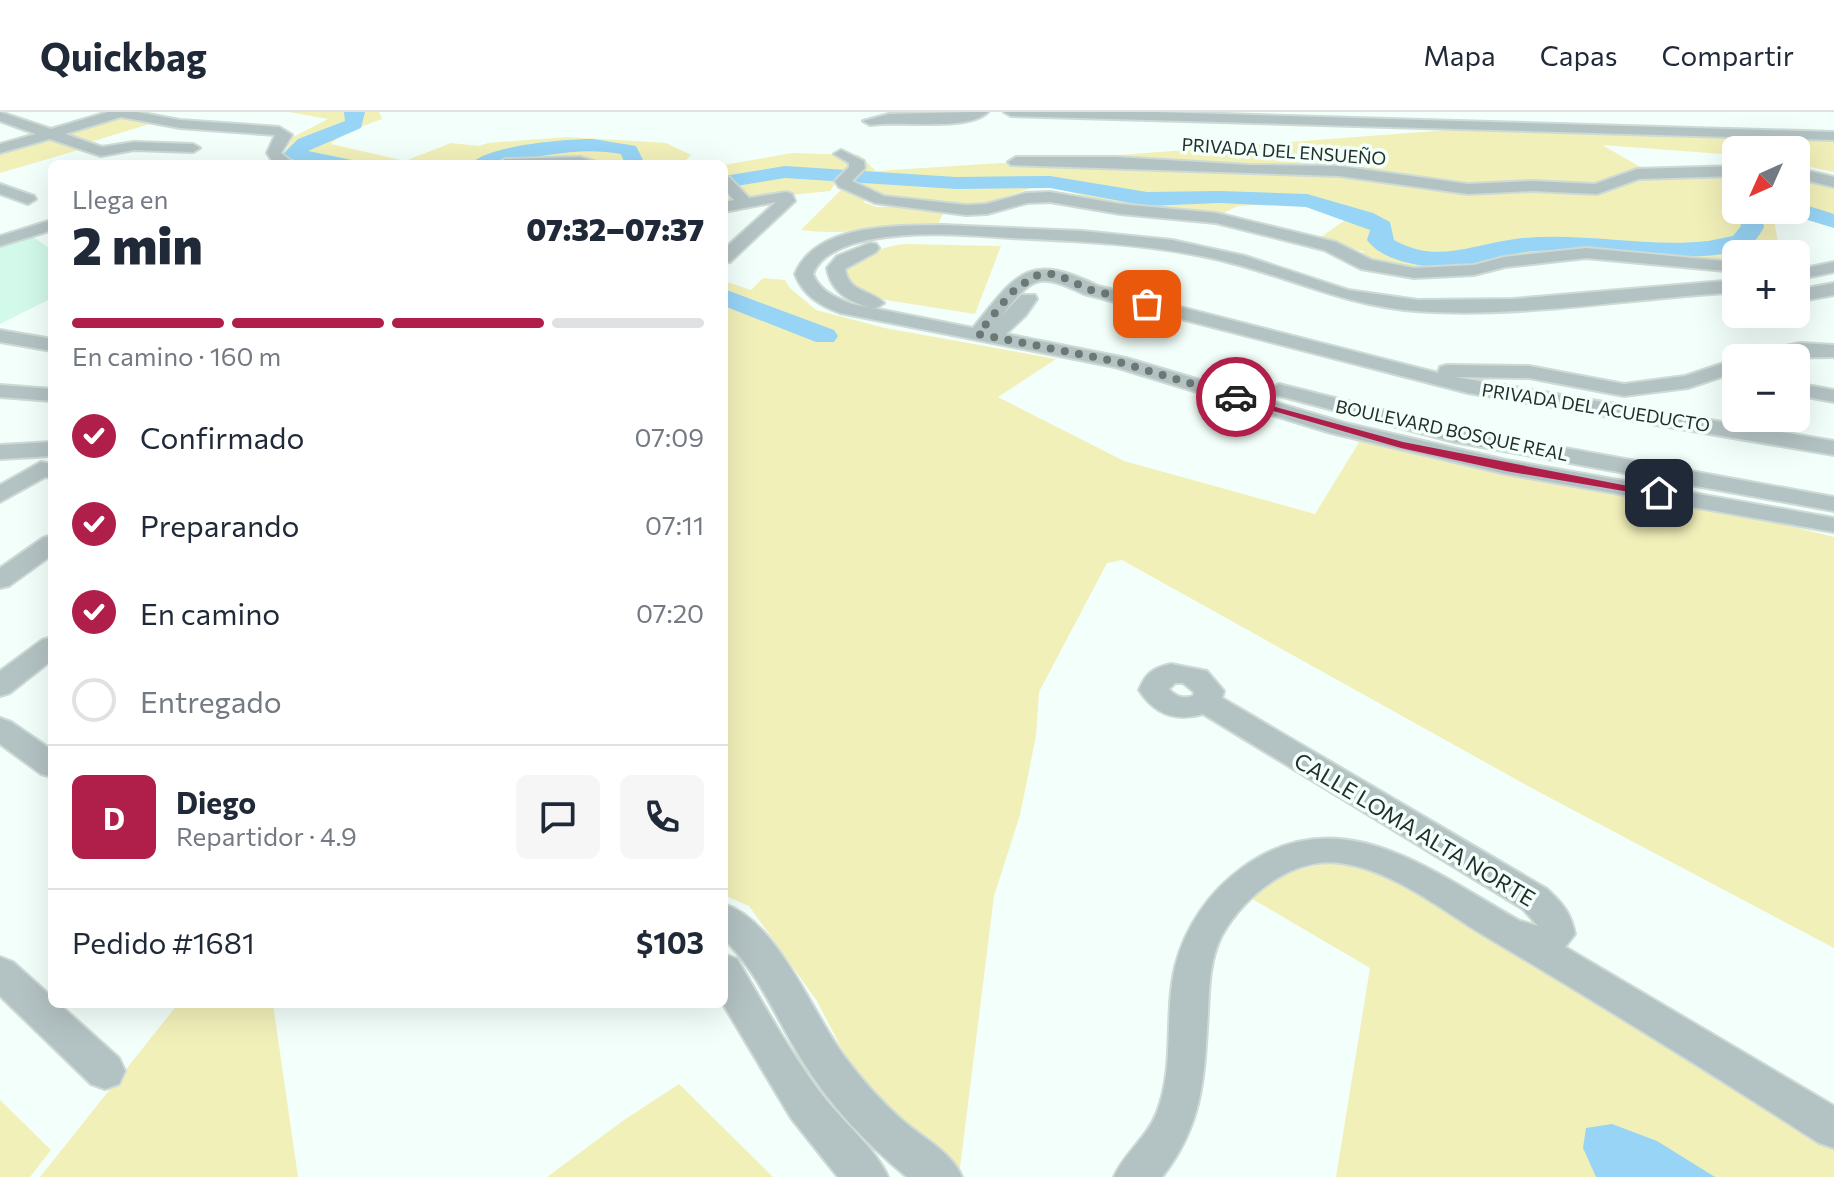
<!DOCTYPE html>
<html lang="es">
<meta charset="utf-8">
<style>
body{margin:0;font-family:Commissioner,sans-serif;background:#f6f6f7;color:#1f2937;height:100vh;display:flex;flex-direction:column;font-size:30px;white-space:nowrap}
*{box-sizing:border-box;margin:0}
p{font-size:26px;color:#747a83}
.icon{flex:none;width:44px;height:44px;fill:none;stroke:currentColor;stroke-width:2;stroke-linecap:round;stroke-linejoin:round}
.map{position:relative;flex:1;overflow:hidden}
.panel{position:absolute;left:48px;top:48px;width:680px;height:848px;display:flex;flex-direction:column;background:#fff;border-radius:12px;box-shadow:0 8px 32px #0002}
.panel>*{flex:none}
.needle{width:52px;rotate:225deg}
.buttons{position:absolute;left:1722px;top:24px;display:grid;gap:16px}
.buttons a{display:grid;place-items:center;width:88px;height:88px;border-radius:12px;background:#fff;box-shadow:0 8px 32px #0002;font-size:40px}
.pin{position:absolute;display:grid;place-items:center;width:68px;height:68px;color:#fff;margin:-34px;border-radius:16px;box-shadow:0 4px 12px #0006}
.courier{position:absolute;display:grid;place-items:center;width:80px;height:80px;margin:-40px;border:6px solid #b01e4a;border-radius:50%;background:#fff;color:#222;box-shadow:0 2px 10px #0007}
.summary em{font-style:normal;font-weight:800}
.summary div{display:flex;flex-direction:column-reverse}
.summary{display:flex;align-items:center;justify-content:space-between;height:136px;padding:0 24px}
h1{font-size:52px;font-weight:800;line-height:60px}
.bar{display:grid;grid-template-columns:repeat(4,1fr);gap:12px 8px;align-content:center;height:96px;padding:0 24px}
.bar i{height:10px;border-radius:6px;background:#e0e1e3}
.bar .selected{background:#b01e4a}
.bar p{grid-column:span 4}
.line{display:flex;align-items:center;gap:20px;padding:0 24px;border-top:2px solid #e0e1e3}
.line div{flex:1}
.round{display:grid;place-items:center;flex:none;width:84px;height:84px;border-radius:12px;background:#f6f6f7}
ol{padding:0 24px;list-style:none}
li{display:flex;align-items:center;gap:24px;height:88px}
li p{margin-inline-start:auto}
li .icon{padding:8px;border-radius:50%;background:#b01e4a;color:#fff;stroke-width:4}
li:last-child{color:#747a83}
li i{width:44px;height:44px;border:4px solid #e0e1e3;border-radius:50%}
header{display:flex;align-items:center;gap:48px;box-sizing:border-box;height:112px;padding:0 40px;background:#fff;border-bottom:2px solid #e0e1e3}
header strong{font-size:38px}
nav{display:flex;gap:44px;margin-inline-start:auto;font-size:28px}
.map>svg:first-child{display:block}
.built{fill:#d2f9ea}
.green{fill:#f2f0b9}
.water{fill:#97d4f5}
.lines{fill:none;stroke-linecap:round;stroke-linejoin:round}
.river{fill:#97d4f5;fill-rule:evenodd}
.minor-casing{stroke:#cedad5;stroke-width:4}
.minor{fill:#b3c2c3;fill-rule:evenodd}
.route{fill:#b01e4a}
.done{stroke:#6c7873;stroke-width:8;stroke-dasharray:0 14.4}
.labels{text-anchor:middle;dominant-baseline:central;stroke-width:7;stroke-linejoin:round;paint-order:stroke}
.far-street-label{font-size:18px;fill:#232f2a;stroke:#f3fffa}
.street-label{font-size:22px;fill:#232f2a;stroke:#f3fffa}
</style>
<header>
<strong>Quickbag</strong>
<nav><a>Mapa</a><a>Capas</a><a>Compartir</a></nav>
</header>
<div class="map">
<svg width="1834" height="1065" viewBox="0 0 1834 1065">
<rect width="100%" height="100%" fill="#f3fffa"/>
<!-- built -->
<path class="built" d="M29 122 52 138V186L0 212V131Z"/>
<!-- green -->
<path class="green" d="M289 0H379L382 7 344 21 331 32 405 49 451 31 479 34 488 31 568 25 666 31 691 43 682 52H602L601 48 501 52H302L284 43 293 25 328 7Z
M119 4 153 11 87 31 59 22Z
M1488 15 1834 25V60L1796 52V38H1736V43L1602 33 1651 61 1619 65 1598 75 1449 74 1472 78 1600 79 1625 73 1628 67 1641 64 1736 62V98H1796V64L1834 71V113L1781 99 1773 103 1778 130 1746 142H1736L1734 150C1678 148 1623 140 1567 139 1496 139 1424 182 1356 143L1365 140 1318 127 1348 106 1322 97 1278 92 1238 94 1218 104 1125 96 1057 76 1037 74 973 96 868 84 863 90 877 95 918 94 944 100 937 114C891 114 846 124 801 118L849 70 838 67 830 79 724 90V53L792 41 859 43 876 59 1000 51 1338 60 1432 72 1347 58 1254 56 1163 49 1053 48Z
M46 25 82 37 0 61V39Z
M904 132 1001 134 975 202 873 186 858 180 847 168V157C863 140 881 136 904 132Z
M763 166 785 168 790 176 816 198 885 216 1056 247 998 285 1124 349 1315 402 1361 327 1511 363 1778 411 1834 425V836L1537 679 1122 448 1107 451 1039 580 1036 624 1020 703 994 784 960 1056 933 1048 864 980 817 889 749 794 724 783V169L751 178Z
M1331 750 1375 755 1623 895 1834 1038V1065H1336L1370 856 1244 782 1281 762Z
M178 892H273L298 1065H40Z
M679 972 773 1065H547L624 1008Z
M0 988 51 1038 30 1065H0Z"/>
<!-- water -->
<path class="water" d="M1612 1012 1657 1029 1715 1065H1596L1583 1036 1586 1016Z"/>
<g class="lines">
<!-- river -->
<path class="river" d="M344 0H365L361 16 308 39 352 48 355 52H313L286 46 283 42 298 27 345 9Z
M593 27 636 34 645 52H625L621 42C569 32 522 52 471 52 487 33 567 27 593 27Z
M785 54 956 65 1050 64 1147 80 1220 79 1307 82 1373 101 1390 110 1394 128C1436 152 1471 133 1515 127 1579 119 1644 136 1708 129L1733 124 1741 114 1738 98H1760L1764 115C1761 121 1755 130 1749 134 1713 156 1584 136 1536 139 1501 141 1468 158 1434 155 1412 153 1381 147 1367 128L1370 118 1306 95 1220 91 1147 94 1050 76 956 77 785 66 724 76V64Z
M1796 90 1834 102V116L1788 102 1786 98H1796Z
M724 177 834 218 838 224 834 230H816L724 194Z"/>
<!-- minor casing -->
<g class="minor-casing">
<path id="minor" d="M0 0 51 17 108 0H137L180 8 279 15 292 23 281 41 295 52H274L267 41 275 23 180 16 121 5 65 22 102 35 134 30 193 32 200 36 193 40 134 38 101 44 50 27 0 41V32L36 22 0 9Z
M970 0H988C967 20 901 8 870 13L863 9 889 2Z
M1004 0H1153L1834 20V28L1011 4Z
M841 38 864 49 865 56 852 69 884 84 966 93 986 92 1026 81 1050 80 1120 92 1216 101 1336 130 1372 148 1414 156 1474 153 1504 145 1586 136 1736 150V160L1586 146 1505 155 1474 163 1414 166 1361 157 1324 138 1216 111 1120 102 1050 90 1027 91 987 102 966 103 875 91 839 75 835 69 849 55V51L834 42Z
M580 45 603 52H497L505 47Z
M1016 45H1116L1249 53 1339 54 1468 72 1532 69 1595 72 1637 57 1736 54V64L1639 67 1597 82 1532 79 1468 82 1339 64 1011 53 1008 50Z
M1796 56 1834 65V75L1796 66Z
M724 63 729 65 749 86 786 80 792 82 795 89 730 150 724 151V137L776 90 724 100V90L734 88 724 77Z
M0 72 34 84 36 87 28 92 0 82Z
M52 108V118L0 134V124Z
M942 113 1082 119 1172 128 1245 144 1348 178 1418 188 1513 187 1736 168V180L1712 182C1614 189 1514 206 1416 199 1343 194 1281 161 1211 146 1146 132 1079 129 1012 126 967 123 918 119 873 127 851 131 821 140 813 162 819 178 835 186 852 192L973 216C1017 161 1028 140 1098 174L1438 261 1440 255 1447 253 1529 254 1624 272 1685 264 1736 247V260L1688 276 1624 284 1529 266 1455 265 1834 329V343L1468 281 1084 182C1037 159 1032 165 1000 206L1021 183H1035L1037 187 1026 203 1006 222 1126 246 1345 311 1506 348 1834 406V420L1506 362 1331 321 1115 255 840 201C819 193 803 183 795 162 816 111 896 114 942 113Z
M870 131 876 132 879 136 876 140 845 157C849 181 870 177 884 191L875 197C852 191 831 182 827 156L837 144Z
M1834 150V160L1796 168V158Z
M1834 171V183L1796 190V178Z
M0 218 52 227V239L0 230Z
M1800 231 1834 233V245L1747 246 1750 242Z
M1796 271 1834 278V290L1796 283Z
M1279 272 1455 316 1834 385V399L1454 330 1272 282 1268 278Z
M0 273 52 277V289L0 285Z
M52 330V344L0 347V333Z
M41 350 52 352V366L45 365 0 390V373Z
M52 423V443L9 474 0 476V456L43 426Z
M52 525V548L10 581 0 584V559L42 528Z
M1171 552 1207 559 1224 579 1222 586 1547 777C1563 792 1571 801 1575 822L1565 835 1834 994V1036L1819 1031C1709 960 1598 891 1485 824 1440 797 1393 758 1340 751 1292 745 1245 783 1222 823 1210 846 1209 875 1208 900 1204 965 1204 1011 1162 1065H1114C1124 1041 1148 1025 1157 1000 1175 954 1164 902 1175 855 1185 815 1209 780 1242 756 1341 684 1432 760 1520 809L1538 814 1523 797 1203 602C1176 610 1155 603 1139 578 1146 561 1153 556 1171 552ZM1175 571H1183L1194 580 1193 584C1183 587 1176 585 1169 577Z
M0 606 11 610 52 638V665L41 662 0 632Z
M724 792C780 811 812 903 847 948 863 969 881 989 901 1007 921 1025 952 1040 962 1065H907C867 1032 831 995 804 951 777 909 760 862 724 827Z
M724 842 737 847C764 893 790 941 823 984 842 1009 876 1037 888 1065H838L791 1006 723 892Z
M0 845 13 850 52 885V892H59L119 946 125 959 119 972 105 977 91 972 0 884Z"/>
</g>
<!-- minor -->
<use href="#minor" class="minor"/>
</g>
<!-- route -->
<path class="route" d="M1232 283 1403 330 1664 381 1659 385 1506 359 1401 336 1232 287Z"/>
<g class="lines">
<!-- done -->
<path class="done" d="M1147 192 1091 178 1055 162H1045L1034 164 1011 181 978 222 1119 250 1236 285"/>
</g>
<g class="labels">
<!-- far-street labels -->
<g class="far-street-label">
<text transform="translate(1284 39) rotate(4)">PRIVADA DEL ENSUEÑO</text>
<text transform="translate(1596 295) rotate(9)">PRIVADA DEL ACUEDUCTO</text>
<text transform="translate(1452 318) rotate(12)">BOULEVARD BOSQUE REAL</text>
</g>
<!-- street labels -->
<g class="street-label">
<text transform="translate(1415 717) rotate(31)">CALLE LOMA ALTA NORTE</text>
</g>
</g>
</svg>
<div class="buttons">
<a><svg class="needle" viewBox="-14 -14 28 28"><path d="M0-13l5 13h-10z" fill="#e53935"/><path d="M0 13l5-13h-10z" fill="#747a83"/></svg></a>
<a>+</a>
<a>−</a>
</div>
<div class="pin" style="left:1147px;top:192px;background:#ea580c"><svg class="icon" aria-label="bag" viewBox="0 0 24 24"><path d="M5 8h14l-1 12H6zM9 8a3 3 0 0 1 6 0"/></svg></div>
<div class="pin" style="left:1659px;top:381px;background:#1f2937"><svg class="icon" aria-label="home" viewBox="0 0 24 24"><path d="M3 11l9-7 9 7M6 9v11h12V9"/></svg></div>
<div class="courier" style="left:1236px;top:285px"><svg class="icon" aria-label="car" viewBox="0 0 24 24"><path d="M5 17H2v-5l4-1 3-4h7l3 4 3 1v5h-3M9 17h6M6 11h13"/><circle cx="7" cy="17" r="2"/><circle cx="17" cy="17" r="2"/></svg></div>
<section class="panel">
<div class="summary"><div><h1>2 min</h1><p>Llega en</p></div><em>07:32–07:37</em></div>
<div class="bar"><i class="selected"></i><i class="selected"></i><i class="selected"></i><i></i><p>En camino · 160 m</p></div>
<ol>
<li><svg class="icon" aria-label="check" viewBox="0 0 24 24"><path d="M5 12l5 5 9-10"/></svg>Confirmado<p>07:09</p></li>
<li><svg class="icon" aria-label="check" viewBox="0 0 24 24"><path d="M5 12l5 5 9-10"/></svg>Preparando<p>07:11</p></li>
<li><svg class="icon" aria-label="check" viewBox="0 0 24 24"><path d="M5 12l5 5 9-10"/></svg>En camino<p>07:20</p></li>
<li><i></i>Entregado</li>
</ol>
<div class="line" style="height:144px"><b class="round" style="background:#b01e4a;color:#fff">D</b><div><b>Diego</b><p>Repartidor · 4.9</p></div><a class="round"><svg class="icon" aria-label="chat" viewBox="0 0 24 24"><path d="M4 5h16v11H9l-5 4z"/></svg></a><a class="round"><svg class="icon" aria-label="phone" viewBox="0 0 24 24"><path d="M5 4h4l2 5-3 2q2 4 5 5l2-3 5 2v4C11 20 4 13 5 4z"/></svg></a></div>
<div class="line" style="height:104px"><div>Pedido #1681</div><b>$103</b></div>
</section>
</div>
